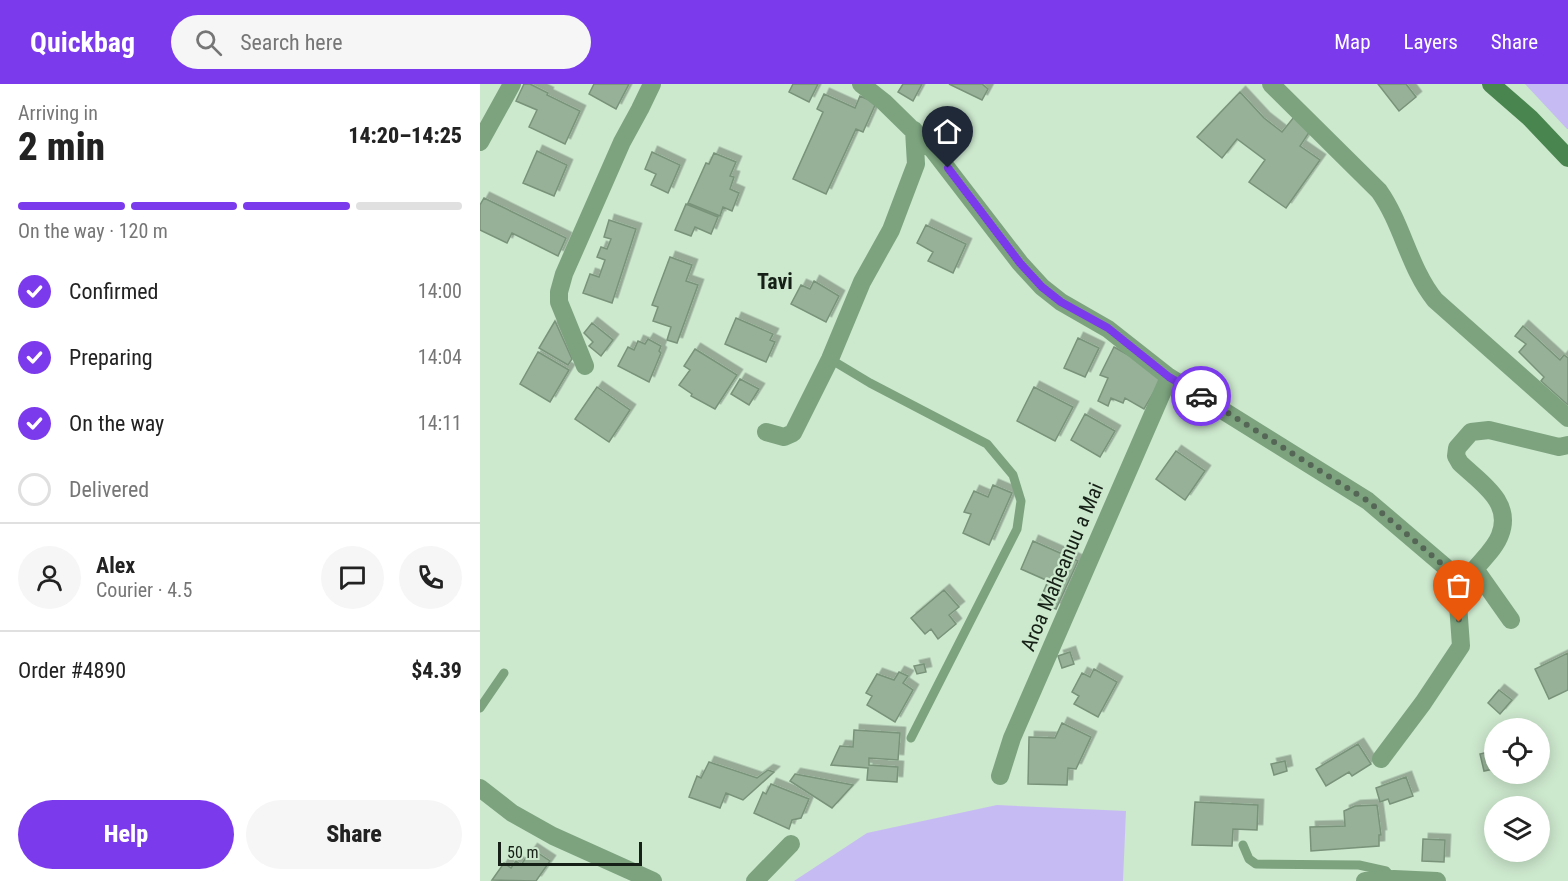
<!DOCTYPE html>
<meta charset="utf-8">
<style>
body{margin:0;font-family:"Roboto Condensed",sans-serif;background:#f6f6f6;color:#222;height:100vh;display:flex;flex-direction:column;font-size:22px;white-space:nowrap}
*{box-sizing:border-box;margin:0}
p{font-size:20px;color:#767676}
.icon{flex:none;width:33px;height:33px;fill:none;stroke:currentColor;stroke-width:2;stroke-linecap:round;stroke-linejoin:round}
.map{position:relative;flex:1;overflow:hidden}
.sheet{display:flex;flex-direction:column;background:#fff;width:480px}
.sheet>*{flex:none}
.fabs{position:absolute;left:1004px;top:634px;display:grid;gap:12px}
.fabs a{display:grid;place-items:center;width:66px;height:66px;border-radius:50%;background:#fff;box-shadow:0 3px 15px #0003;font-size:30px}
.scale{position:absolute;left:18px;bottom:15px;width:144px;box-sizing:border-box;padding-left:6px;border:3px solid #162016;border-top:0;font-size:16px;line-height:21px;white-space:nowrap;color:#162016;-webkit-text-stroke:4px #cce8cd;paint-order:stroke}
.pin{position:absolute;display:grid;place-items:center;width:51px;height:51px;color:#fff;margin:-62px -26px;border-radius:50% 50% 50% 0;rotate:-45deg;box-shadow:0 0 6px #0007}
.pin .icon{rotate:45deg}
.courier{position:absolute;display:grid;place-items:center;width:60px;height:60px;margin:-30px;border:4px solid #7c3aed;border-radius:50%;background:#fff;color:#222;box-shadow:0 2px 8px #0007}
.overview em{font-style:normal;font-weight:800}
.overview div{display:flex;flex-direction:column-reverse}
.overview{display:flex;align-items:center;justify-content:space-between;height:102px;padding:0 18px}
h1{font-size:39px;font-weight:800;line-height:45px}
.bar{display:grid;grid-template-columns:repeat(4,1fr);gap:9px 6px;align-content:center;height:72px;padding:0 18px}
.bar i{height:8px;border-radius:4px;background:#e0e0e0}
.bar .selected{background:#7c3aed}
.bar p{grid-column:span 4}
.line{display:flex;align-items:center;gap:15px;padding:0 18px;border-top:2px solid #e0e0e0}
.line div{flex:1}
.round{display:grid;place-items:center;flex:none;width:63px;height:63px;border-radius:32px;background:#f6f6f6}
ol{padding:0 18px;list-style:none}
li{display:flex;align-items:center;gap:18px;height:66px}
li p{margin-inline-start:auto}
li .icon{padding:6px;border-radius:50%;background:#7c3aed;color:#fff;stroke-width:4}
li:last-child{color:#767676}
li i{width:33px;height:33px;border:3px solid #e0e0e0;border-radius:50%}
.primary-button{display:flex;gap:12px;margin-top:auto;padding:12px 18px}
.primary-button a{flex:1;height:69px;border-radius:36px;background:#7c3aed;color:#fff;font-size:24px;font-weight:800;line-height:69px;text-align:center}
.primary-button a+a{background:#f6f6f6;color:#222}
header{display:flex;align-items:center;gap:36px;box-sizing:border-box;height:84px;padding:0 30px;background:#7c3aed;color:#fff}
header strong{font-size:28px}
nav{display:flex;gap:33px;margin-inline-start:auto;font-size:21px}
.search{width:420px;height:54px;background:#f6f6f6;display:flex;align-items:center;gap:15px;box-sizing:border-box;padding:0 21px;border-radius:33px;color:#767676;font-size:22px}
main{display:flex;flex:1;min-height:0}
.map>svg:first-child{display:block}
.green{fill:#c6bcf3}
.building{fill:#96b197;stroke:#79937a;stroke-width:1.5;filter:url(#shadow)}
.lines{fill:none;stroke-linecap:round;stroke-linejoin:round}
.lane{stroke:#7ca37e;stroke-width:9}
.street{stroke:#7ca37e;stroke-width:18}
.secondary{stroke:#49854f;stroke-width:18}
.done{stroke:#566656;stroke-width:6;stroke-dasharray:0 10.8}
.route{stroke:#7c3aed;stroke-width:8}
.labels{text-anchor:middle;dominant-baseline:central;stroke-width:4.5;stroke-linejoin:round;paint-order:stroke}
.street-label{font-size:21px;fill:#162016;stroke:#cce8cd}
.neighbourhood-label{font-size:22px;font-weight:bold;fill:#162016;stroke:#cce8cd}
</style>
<header>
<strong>Quickbag</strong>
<div class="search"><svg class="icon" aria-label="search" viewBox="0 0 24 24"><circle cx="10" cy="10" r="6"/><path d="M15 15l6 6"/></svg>Search here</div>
<nav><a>Map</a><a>Layers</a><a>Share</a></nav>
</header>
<main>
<section class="sheet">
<div class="overview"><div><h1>2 min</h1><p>Arriving in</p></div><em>14:20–14:25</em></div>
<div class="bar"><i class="selected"></i><i class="selected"></i><i class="selected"></i><i></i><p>On the way · 120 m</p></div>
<ol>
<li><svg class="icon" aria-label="check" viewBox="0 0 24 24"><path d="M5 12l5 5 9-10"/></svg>Confirmed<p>14:00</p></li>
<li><svg class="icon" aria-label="check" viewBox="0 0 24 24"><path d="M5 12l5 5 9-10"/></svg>Preparing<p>14:04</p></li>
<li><svg class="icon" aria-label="check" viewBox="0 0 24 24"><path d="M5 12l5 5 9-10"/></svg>On the way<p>14:11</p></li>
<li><i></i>Delivered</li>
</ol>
<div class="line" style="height:108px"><a class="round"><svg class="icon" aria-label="person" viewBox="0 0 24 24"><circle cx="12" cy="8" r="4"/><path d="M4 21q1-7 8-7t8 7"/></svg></a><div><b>Alex</b><p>Courier · 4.5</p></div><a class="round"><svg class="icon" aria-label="chat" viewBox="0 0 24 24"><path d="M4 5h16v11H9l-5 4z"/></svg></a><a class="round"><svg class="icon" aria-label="phone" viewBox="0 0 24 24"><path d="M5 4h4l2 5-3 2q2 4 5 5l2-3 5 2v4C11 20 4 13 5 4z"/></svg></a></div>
<div class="line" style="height:78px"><div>Order #4890</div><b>$4.39</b></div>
<div class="primary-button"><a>Help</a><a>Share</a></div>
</section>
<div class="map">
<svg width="1088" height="797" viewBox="0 0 1088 797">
<defs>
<filter id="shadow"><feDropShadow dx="5.5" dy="-5.5" stdDeviation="0" flood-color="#0004"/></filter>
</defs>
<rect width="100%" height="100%" fill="#cce8cd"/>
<!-- green -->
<path class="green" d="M1045 0H1088V45H1087Z
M517 721 646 727 643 797H314L387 749Z"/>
<!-- building -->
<path class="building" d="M44 0H50L68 9 67 11 100 27 85 60 49 43 57 26 36 17Z
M114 0H149L136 25 109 10Z
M313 0H338L329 18 309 8Z
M423 0H442L433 17 418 8Z
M469 0H502L508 5 502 16Z
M898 0H926L936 13 919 27Z
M760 8 784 34 802 48 814 33 830 47 820 62 840 76 806 124 769 98 785 76 757 55 742 74 717 53Z
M344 10 375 24 380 12 396 19 383 48 376 45 346 110 313 95 343 28 337 25Z
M57 67 87 81 74 112 43 99Z
M172 68 200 81 188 109 171 101 176 90 165 85Z
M234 69 256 78 250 92 254 93 250 105 259 109 252 127 243 123 240 132 208 119 226 79 229 80Z
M4 114 86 154 78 172 32 149 27 159 0 146V121Z
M206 120 238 133 231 150 215 143 211 152 195 146Z
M129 136 156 145 132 219 103 209 110 190 119 193 125 176 117 173 121 163 127 165 131 155 124 153Z
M446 141 486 160 473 189 448 177 453 168 437 159Z
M190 173 212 181 206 197 218 201 197 259 187 256 191 243 173 237 178 223 172 221Z
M334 197 359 212 346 238 311 220 321 201 330 205Z
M256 234 293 250 290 256 295 258 286 278 245 260Z
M75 237 92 275 88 281 59 264Z
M112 239 133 256 121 272 109 262 113 258 104 249Z
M1043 242 1080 276 1084 271 1088 274V321L1061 297 1064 293 1039 268 1046 260 1035 252Z
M598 254 619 264 605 293 584 284Z
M168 255 181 262 179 267 181 269 169 298 138 282 148 263 154 266 158 257 165 260Z
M634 263 684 291 664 325 645 314 643 319 631 314 628 322 618 317 628 294 620 291Z
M215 265 257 291 235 325 211 312 212 310 199 301 210 286 204 282Z
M58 268 89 286 70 318 40 300Z
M260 295 279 305 269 321 251 310Z
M117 303 150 326 129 358 95 335Z
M554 303 593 323 575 357 537 337Z
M605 330 635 347 620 373 591 356Z
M696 367 725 387 705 416 676 395Z
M513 401 532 409 509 461 483 449 491 430 484 428 494 407 508 413Z
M553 457 598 477 576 525 559 518 568 497 541 485Z
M464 506 479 523 469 531 476 540 458 555 451 545 445 550 431 534Z
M590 568 594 580 582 584 578 572Z
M1088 569V606L1069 615 1055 585Z
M444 580 446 588 437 590 434 582Z
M614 585 637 598 618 633 594 620 599 612 592 608 602 589 610 593Z
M419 588 428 592 423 599 433 606 415 638 387 621 392 612 386 609 397 590 414 596Z
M1019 606 1032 616 1020 630 1008 619Z
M582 639 611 653 596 685 588 684 587 701 548 700 549 653 575 654Z
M374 646 420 649 418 676 389 674V681L418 683 417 698 387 696 388 684 351 681 360 662 373 663Z
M878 660 891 680 872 692 869 688 846 702 836 685Z
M1012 667 1014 685 1004 687 1000 670Z
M805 677 807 687 794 691 791 680Z
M229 678 277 694 288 686 294 688 263 716 246 709 240 724 209 713 217 692 221 694Z
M315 690 373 701 352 724 310 697Z
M926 693 933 712 910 720 908 715 900 718 896 704Z
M291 700 329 715 321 734 312 736 309 745 274 729 283 708 286 710Z
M715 718 778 721 777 746 753 745 752 762 712 761Z
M897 721 901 751H899V762L831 767 830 743 865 742 864 727 875 722Z
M943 755 965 756 964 778 942 777Z
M52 765 70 777 56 797 12 796 24 779 31 784 36 777 41 781Z"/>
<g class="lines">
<!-- lane -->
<path class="lane" d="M350 275 390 299 507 360 533 391 541 417 537 445 431 654
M0 624 24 589
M763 761 769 775 776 780 879 781 906 787 913 795"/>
<!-- street -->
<path class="street" d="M381 0 404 18 453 66 540 179 562 203 581 218 628 245 689 293 888 417 976 492 981 562 943 619 901 675
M791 0 899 107C923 141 929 184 955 216L1088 334
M0 58 32 0
M105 282 79 218V208L84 190 142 58 160 25 172 0
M286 348 304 353 313 349 350 275 382 198 411 146 436 80 434 46
M1031 536 995 485C1003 475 1016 463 1020 451 1033 418 1001 399 980 379L976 372 977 364 991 348 1009 346 1079 363 1088 361
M520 692 532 654 689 293
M0 704 32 729 73 752 173 797
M275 797 311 760
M885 797 914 795 957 797"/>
<!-- secondary -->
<path class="secondary" d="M1011 0 1050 34 1088 74"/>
</g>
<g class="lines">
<!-- done -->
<path class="done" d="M721 312 888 417 976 492 979 538"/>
<!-- route -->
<path class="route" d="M468 84 540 179 562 203 581 218 628 244 689 293 721 312"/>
</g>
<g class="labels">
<!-- street labels -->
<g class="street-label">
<text transform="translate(582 483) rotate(-67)">Aroa Maheanuu a Mai</text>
</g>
<!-- neighbourhood labels -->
<g class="neighbourhood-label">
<text x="295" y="197">Tavi</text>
</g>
</g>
</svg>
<div class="fabs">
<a><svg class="icon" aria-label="locate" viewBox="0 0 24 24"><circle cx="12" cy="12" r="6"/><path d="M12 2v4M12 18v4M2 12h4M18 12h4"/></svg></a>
<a><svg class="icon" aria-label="layers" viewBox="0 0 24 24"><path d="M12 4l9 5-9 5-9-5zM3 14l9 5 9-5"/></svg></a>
</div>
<div class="scale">50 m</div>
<div class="pin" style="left:979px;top:538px;background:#ea580c"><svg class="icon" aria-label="bag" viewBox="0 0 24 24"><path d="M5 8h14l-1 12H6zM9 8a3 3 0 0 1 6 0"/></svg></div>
<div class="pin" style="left:468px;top:84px;background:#1f2937"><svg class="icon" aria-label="home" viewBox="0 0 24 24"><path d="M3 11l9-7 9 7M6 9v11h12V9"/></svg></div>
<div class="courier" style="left:721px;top:312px"><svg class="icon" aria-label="car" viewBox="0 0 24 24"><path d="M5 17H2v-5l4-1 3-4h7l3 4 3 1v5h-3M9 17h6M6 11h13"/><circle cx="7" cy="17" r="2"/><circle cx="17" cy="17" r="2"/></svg></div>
</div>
</main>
